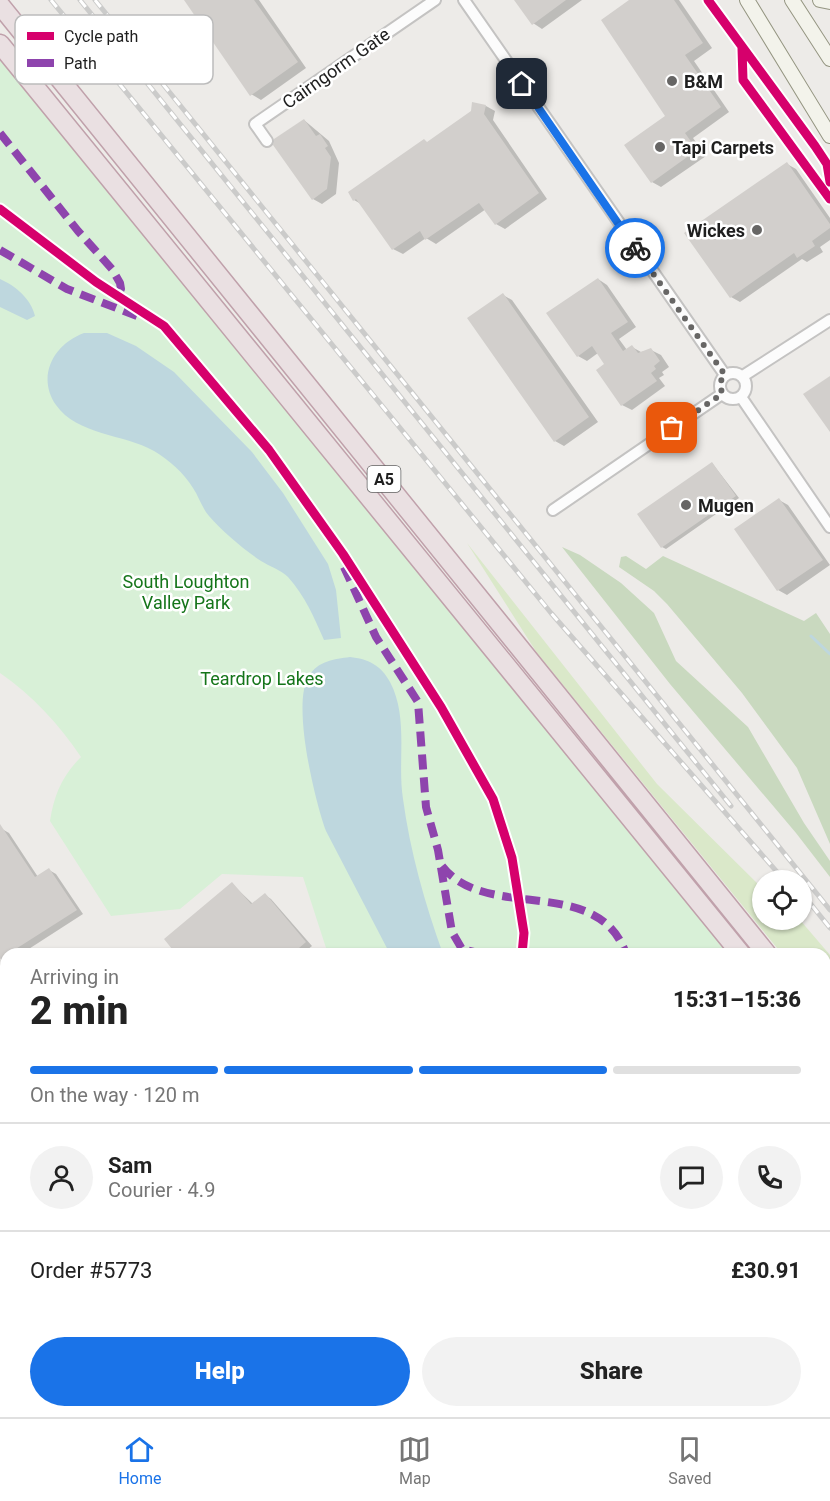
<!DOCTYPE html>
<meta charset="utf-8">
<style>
body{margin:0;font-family:Roboto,sans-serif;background:#f2f2f2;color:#222;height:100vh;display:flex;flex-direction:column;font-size:22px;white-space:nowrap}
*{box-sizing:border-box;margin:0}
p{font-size:20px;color:#767676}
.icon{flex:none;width:33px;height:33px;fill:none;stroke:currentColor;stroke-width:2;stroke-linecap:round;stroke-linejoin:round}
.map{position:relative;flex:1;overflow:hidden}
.side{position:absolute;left:0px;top:948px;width:831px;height:470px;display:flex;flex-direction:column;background:#fff;border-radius:18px 18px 0 0;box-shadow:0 2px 4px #0004}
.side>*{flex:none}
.tools{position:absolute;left:752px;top:870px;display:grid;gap:12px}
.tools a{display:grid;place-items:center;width:60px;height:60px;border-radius:50%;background:#fff;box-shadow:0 2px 4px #0004;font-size:30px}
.pin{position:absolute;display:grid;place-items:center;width:51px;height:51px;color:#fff;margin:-26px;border-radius:12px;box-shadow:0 3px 9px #0006}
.courier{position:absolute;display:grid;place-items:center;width:60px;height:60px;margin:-30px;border:4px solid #1a73e8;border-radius:50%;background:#fff;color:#222;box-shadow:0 2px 8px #0007}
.head em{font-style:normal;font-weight:800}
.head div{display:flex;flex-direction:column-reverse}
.head{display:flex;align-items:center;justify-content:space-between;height:102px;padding:0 30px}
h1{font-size:39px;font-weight:800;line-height:45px}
.bar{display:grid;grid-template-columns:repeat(4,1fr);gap:9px 6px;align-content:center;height:72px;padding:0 30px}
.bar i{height:8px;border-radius:4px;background:#e0e0e0}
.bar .current{background:#1a73e8}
.bar p{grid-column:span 4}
.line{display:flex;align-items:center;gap:15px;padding:0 30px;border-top:2px solid #e0e0e0}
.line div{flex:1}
.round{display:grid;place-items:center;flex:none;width:63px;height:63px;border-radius:32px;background:#f2f2f2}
.button{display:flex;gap:12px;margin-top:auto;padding:12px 30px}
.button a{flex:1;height:69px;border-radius:36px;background:#1a73e8;color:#fff;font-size:24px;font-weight:800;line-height:69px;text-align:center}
.button a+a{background:#f2f2f2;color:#222}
.dock{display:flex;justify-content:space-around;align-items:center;height:84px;border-top:2px solid #e0e0e0;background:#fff;font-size:16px;color:#767676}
.dock a{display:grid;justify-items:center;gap:3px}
.dock .current{color:#1a73e8}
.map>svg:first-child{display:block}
.grass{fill:#dae8c9}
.forest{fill:#c9d9bf}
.park{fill:#d8f0d7}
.water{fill:#bed7de}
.shadow{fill:#0003}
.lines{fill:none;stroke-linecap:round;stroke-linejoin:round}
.stream{stroke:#bed7de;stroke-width:3}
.building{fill:#d2cfcc}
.street-casing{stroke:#c4c3c2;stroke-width:14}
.secondary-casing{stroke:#949581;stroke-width:16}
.highway-casing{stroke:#c0a1ab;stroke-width:21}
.street{stroke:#fcfcfc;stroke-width:10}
.secondary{stroke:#f3f3eb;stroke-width:14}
.highway{stroke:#eae0e2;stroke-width:18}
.rail-casing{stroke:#cbcbca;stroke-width:5}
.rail{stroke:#fff;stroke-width:3;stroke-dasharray:9;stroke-linecap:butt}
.quiet{stroke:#8e44ad;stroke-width:8;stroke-dasharray:15 8;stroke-linecap:butt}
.cycleway-casing{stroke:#fff;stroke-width:13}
.cycleway{stroke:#d6006c;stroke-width:9}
.done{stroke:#676665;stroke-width:6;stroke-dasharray:0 10.8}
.route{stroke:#1a73e8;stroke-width:8}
.poi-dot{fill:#676665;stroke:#fff;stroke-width:2}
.labels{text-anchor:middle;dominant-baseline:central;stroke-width:5;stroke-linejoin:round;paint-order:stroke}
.shield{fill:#fff;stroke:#626262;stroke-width:1.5}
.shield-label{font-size:16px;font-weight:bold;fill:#1f1f1f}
.street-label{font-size:18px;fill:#1f1f1f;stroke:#fff}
.poi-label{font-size:18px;font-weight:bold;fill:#1f1f1f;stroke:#fff;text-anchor:start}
.park-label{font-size:18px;fill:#15751a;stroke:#fff}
.key{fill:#fff;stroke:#bcbcbc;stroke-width:1.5}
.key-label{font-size:16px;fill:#1f1f1f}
</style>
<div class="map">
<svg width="830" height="1417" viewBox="0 0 830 1417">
<rect width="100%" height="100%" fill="#edebe8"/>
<!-- grass -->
<path class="grass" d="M467 543 657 784 762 888V920H800L830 955V1015L825 1008V954H782L537 653Z
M830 1279V1417H683L689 1412H825V1283Z"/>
<!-- forest -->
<path class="forest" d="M562 547 580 555 621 583 654 613 676 661 748 727 804 823 830 861V877L796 833 670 684Z
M626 556 646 569 663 556 804 621 816 613 830 634V844L797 768 742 693 667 604 654 591 619 567 621 557Z"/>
<!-- park -->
<path class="park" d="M0 43 741 954H328L303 877 222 874 180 909 111 916 50 821C54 795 62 776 81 757 58 723 33 696 0 673Z
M825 1060 830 1067V1248L825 1252Z
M513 1412H651L645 1417H519Z"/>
<!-- water -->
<path class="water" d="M0 279C16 286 31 299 35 316L27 320 0 307Z
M84 333H107L136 346 174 372 252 452 283 493 328 564 336 590 341 638 324 640C314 617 305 596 288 577 281 570 269 566 261 561 243 549 223 532 209 516 202 508 199 497 193 488 184 473 169 460 154 451 124 434 77 435 56 405 36 376 54 344 84 333Z
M350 657C368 659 381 665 390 682 409 718 397 761 403 799 410 851 425 904 443 954H390L326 831C315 801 291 703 309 676 318 661 334 659 350 657Z"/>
<!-- shadow -->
<path class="shadow" d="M186 0H259L306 68 261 100 251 94Z
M516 0H582L542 29 533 23Z
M631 0H679L712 48 694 61 729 112 693 138 706 156 661 187 652 182 667 116Z
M486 106 495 111 493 120 547 199 505 229 496 224 486 209 436 244 426 238 403 254 393 249 361 204 354 200 428 143 472 112Z
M304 120 329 141 339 163 336 194 322 204 313 199Z
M787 164 796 169 830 218V240L820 247 823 252 807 262 802 259 740 302 731 297Z
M598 279 607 285 636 327 619 339 627 350 632 347 641 352 651 350 661 355 669 367 662 372 664 375 659 378 665 386 632 410 622 405 607 364 598 353 587 361 578 356Z
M503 295 512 300 598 422 564 446 555 441Z
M712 463 739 498 666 549 662 547Z
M779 500 788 505 830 565 787 595 778 590Z
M2 829 9 833 38 877 49 870 56 874 83 914 21 954H6V963L1 967Z
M232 884 253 904 265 895 271 899 312 946 302 954H178Z
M0 1121 6 1127V1163L0 1169Z
M0 1262 6 1269V1290L0 1295Z
M68 1412H84L78 1417Z"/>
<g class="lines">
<!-- stream -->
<path class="stream" d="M811 636 830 654
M730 1412 734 1417"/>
</g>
<!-- building -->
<path class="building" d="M184 0H254L298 62 250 96Z
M514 0H566L532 25Z
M629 0H674L703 43 685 55 721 107 685 133 697 150 651 183 624 145 665 116 601 20Z
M472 102 486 105 484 114 539 193 495 225 479 203 425 240 420 231 392 250 356 199 353 201 348 192 424 139 427 142 471 111Z
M304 119 316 136 320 134 328 146 325 148 331 157 327 189 312 200 273 145 274 139Z
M787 162 830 224V228L812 241 815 246 797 258 794 253 730 298 684 233Z
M598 278 628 322 611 333 623 351 632 345 638 353 651 348 660 361 654 366 656 369 651 373 657 381 621 406 596 370 604 364 592 346 577 357 546 313Z
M503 293 589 417 554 442 467 318Z
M830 376V432L803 394Z
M712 462 736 496 661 548 637 514Z
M779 498 823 560 777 591 734 529Z
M0 824 35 877 49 868 77 910 0 959Z
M232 882 251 904 265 893 306 942 292 954H176L164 939Z"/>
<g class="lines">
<!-- street casing -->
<g class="street-casing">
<path id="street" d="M464 0 725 375
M267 141 255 124 435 0
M720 386a13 13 0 1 1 26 0a13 13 0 1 1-26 0Z
M743 376 830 320
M741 397 830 527
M553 510 722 394
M0 1070 6 1076
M384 1412V1417
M502 1412 510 1417
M150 1417 155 1412"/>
</g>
<!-- secondary casing -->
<g class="secondary-casing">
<path id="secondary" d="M747 0 830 136
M792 0 830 59
M820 0 830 2
M825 1265 830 1260
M658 1417 663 1412"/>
</g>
<!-- highway casing -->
<g class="highway-casing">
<path id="highway" d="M0 5 767 954
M0 44 741 954
M825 1028 830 1035
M825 1060 830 1067"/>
</g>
<!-- street -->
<use href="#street" class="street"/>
<!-- secondary -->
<use href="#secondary" class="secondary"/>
<!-- highway -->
<use href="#highway" class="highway"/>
<!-- rail casing -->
<g class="rail-casing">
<path id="rail" d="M51 0 551 613 784 880
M80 0 731 806
M95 0 830 910
M801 892 830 928"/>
</g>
<!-- rail -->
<use href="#rail" class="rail"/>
<!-- quiet -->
<path class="quiet" d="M0 133 78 231 112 269 120 283 121 289 115 298
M0 250 67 289 137 316
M344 567 376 637 418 702 426 807 438 850 452 932 462 949 482 954
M442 866C486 923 598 873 626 954
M825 1102 830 1108"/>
<!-- cycleway casing -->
<g class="cycleway-casing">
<path id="cycleway" d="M708 0 815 146 827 164 830 182
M742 48 743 80 830 199
M0 209 96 282 164 326 269 450 343 554 441 707 493 799 512 858 524 933 522 954"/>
</g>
<!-- cycleway -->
<use href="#cycleway" class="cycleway"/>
</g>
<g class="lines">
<!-- done -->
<path class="done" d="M635 248 725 375 720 382 722 394 672 428"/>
<!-- route -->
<path class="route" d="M522 84 635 248"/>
</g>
<!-- markers -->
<g class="poi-dot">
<circle cx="672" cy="81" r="6"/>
<circle cx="660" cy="147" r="6"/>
<circle cx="757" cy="230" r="6"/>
<circle cx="686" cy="505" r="6"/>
</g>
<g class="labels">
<!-- shield labels -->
<rect class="shield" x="367.5" y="466" width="33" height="26" rx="4.5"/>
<g class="shield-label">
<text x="384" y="479">A5</text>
</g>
<!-- street labels -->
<g class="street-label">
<text transform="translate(336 68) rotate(-35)">Cairngorm Gate</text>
</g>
<!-- poi labels -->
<g class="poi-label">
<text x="684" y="81">B&amp;M</text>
<text x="672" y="147">Tapi Carpets</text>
<text x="745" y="230" text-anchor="end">Wickes</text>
<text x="698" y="505">Mugen</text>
</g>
<!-- park labels -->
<g class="park-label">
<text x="186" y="581">South Loughton<tspan x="186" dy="21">Valley Park</tspan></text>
<text x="262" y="678">Teardrop Lakes</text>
</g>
</g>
<!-- legend -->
<rect x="15" y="15" width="198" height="69" rx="9" class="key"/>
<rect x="27" y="32" width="27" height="8" fill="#d6006c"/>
<rect x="27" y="59" width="27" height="8" fill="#8e44ad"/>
<g class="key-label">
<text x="64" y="42">Cycle path</text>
<text x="64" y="69">Path</text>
</g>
</svg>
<div class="tools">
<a><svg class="icon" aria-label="locate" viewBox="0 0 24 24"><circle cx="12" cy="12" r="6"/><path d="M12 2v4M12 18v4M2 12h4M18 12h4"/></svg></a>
</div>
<div class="pin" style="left:672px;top:428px;background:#ea580c"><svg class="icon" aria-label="bag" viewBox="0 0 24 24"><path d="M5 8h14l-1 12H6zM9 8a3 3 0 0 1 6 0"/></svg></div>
<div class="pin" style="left:522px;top:84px;background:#1f2937"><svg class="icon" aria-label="home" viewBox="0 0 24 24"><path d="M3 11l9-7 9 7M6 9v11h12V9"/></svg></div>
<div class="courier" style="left:635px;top:248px"><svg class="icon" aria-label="bike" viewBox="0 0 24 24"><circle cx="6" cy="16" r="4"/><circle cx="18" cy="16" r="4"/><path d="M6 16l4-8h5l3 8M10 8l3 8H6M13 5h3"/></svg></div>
<section class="side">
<div class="head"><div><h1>2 min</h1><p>Arriving in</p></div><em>15:31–15:36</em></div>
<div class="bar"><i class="current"></i><i class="current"></i><i class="current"></i><i></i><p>On the way · 120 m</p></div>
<div class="line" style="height:108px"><a class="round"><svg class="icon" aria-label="person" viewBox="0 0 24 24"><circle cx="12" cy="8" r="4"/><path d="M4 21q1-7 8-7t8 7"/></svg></a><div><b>Sam</b><p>Courier · 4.9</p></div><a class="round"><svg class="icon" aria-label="chat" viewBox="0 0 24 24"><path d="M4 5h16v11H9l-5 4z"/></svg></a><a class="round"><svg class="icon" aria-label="phone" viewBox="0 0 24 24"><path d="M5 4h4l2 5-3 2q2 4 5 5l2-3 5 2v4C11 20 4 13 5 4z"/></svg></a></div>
<div class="line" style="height:78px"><div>Order #5773</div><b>£30.91</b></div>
<div class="button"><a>Help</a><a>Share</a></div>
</section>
</div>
<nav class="dock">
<a class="current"><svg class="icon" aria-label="home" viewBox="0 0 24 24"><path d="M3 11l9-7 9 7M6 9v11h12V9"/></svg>Home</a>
<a><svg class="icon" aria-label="map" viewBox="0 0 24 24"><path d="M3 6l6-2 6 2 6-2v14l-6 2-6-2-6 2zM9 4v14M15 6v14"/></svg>Map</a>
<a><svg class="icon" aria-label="saved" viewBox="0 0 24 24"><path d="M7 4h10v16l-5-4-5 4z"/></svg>Saved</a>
</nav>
